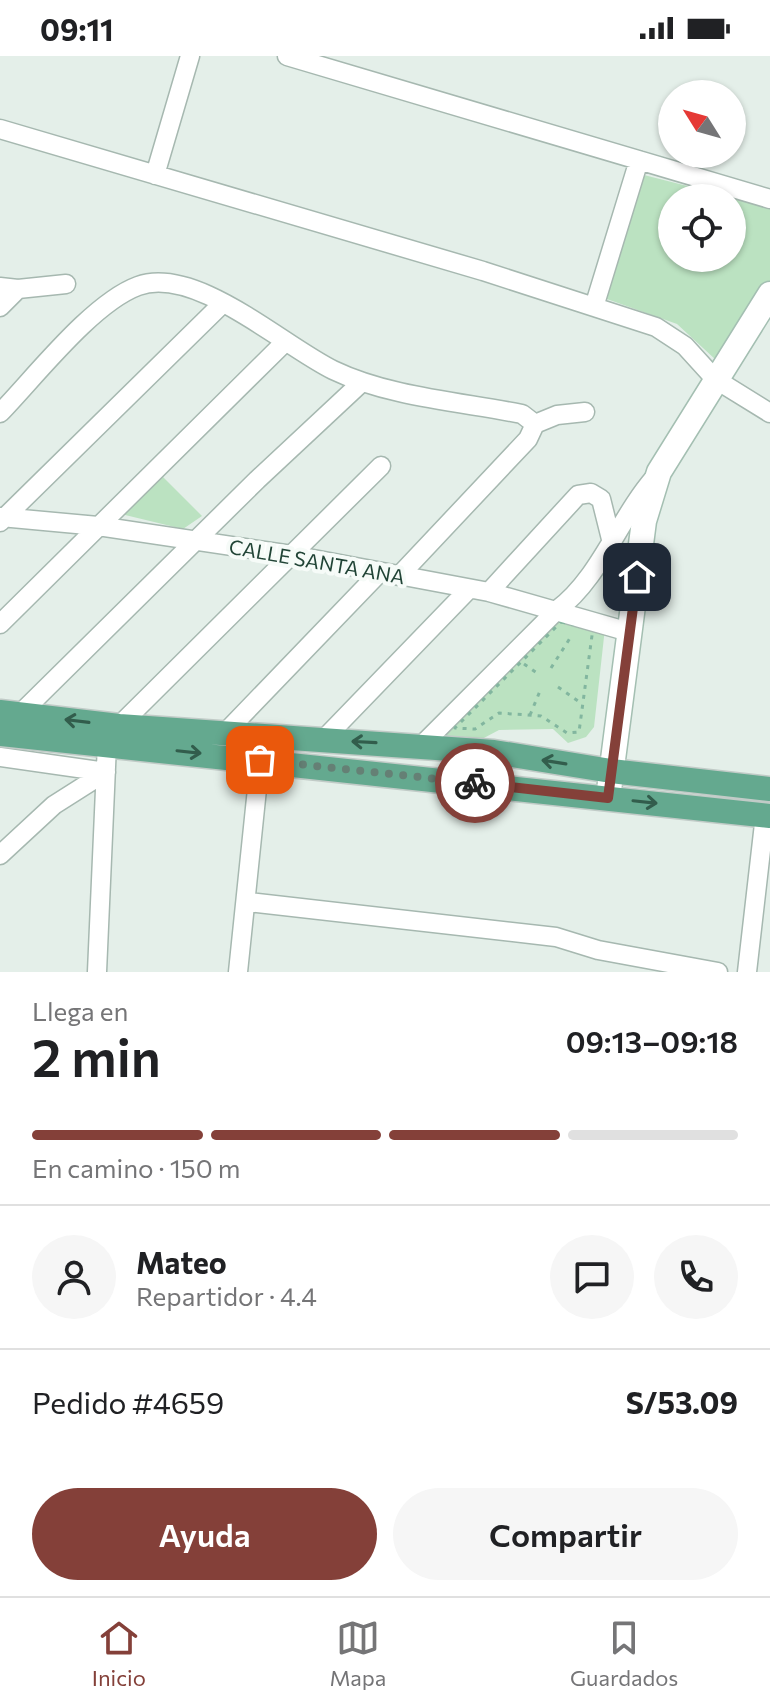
<!DOCTYPE html>
<html lang="es">
<meta charset="utf-8">
<style>
body{margin:0;font-family:Commissioner,sans-serif;background:#f6f6f6;color:#202124;height:100vh;display:flex;flex-direction:column;font-size:30px;white-space:nowrap}
*{box-sizing:border-box;margin:0}
p{font-size:26px;color:#757577}
.icon{flex:none;width:44px;height:44px;fill:none;stroke:currentColor;stroke-width:2;stroke-linecap:round;stroke-linejoin:round}
.map{position:relative;height:916px;overflow:hidden}
.drawer{display:flex;flex-direction:column;background:#fff;flex:1}
.drawer>*{flex:none}
.needle{width:52px;rotate:307deg}
.controls{position:absolute;left:658px;top:24px;display:grid;gap:16px}
.controls a{display:grid;place-items:center;width:88px;height:88px;border-radius:50%;background:#fff;box-shadow:0 2px 6px #0004;font-size:40px}
.pin{position:absolute;display:grid;place-items:center;width:68px;height:68px;color:#fff;margin:-34px;border-radius:16px;box-shadow:0 4px 12px #0006}
.courier{position:absolute;display:grid;place-items:center;width:80px;height:80px;margin:-40px;border:6px solid #844039;border-radius:50%;background:#fff;color:#222;box-shadow:0 2px 10px #0007}
.overview em{font-style:normal;font-weight:600}
.overview div{display:flex;flex-direction:column-reverse}
.overview{display:flex;align-items:center;justify-content:space-between;height:136px;padding:0 32px}
h1{font-size:52px;font-weight:600;line-height:60px}
.bar{display:grid;grid-template-columns:repeat(4,1fr);gap:12px 8px;align-content:center;height:96px;padding:0 32px}
.bar i{height:10px;border-radius:6px;background:#e0e0e0}
.bar .selected{background:#844039}
.bar p{grid-column:span 4}
.line{display:flex;align-items:center;gap:20px;padding:0 32px;border-top:2px solid #e0e0e0}
.line div{flex:1}
.round{display:grid;place-items:center;flex:none;width:84px;height:84px;border-radius:42px;background:#f6f6f6}
.action{display:flex;gap:16px;margin-top:auto;padding:16px 32px}
.action a{flex:1;height:92px;border-radius:48px;background:#844039;color:#fff;font-size:32px;font-weight:600;line-height:92px;text-align:center}
.action a+a{background:#f6f6f6;color:#202124}
.status{display:flex;justify-content:space-between;align-items:center;height:56px;padding:0 40px;background:#fff;direction:ltr}
.status svg{height:22px;fill:currentColor}
.dock{display:flex;justify-content:space-around;align-items:center;height:112px;border-top:2px solid #e0e0e0;background:#fff;font-size:22px;color:#757577}
.dock a{display:grid;justify-items:center;gap:4px}
.dock .selected{color:#844039}
.map>svg:first-child{display:block}
.green{fill:#bbe2c1;fill-rule:evenodd}
.lines{fill:none;stroke-linecap:round;stroke-linejoin:round}
.street-casing{stroke:#a6b8b0;stroke-width:21}
.secondary-casing{stroke:#a4bfb2;stroke-width:27}
.primary-casing{stroke:#c1cbc7;stroke-width:27}
.path{stroke:#82b69f;stroke-width:3;stroke-dasharray:4 6;stroke-linecap:butt}
.street{stroke:#fff;stroke-width:18}
.secondary{stroke:#fff;stroke-width:24}
.primary{stroke:#64a98f;stroke-width:24}
.oneway{stroke:#325d4c}
.done{stroke:#658075;stroke-width:8;stroke-dasharray:0 14.4}
.route{stroke:#844039;stroke-width:10}
.labels{text-anchor:middle;dominant-baseline:central;stroke-width:8;stroke-linejoin:round;paint-order:stroke}
.street-label{font-size:20px;fill:#214436;stroke:#f6fbf8}
</style>
<div class="status"><b>09:11</b><svg viewBox="0 0 49 12"><path d="M0 12V9h3v3zM5 12V6h3v6zM10 12V3h3v9zM15 12V0h3v12zM26 1h20v11H26zM47 4h2v5h-2z"/></svg></div>
<div class="map">
<svg width="770" height="916" viewBox="0 0 770 916">
<rect width="100%" height="100%" fill="#e4efe9"/>
<!-- green -->
<path class="green" d="M644 119 770 151V228L716 304 677 268 604 242ZM672 142H732V202H672Z
M159 417 202 460 183 473 121 458Z
M554 562 605 572 594 671 586 681 568 687 553 673 499 674 480 684 441 680Z"/>
<g class="lines">
<!-- street casing -->
<g class="street-casing">
<path id="street" d="M287 0 770 143
M0 73 483 215 656 271 685 290 715 323 770 357
M155 119 190 0
M0 231 18 233 66 228
M0 251 18 233
M594 251 639 104
M0 357C35 321 92 247 138 230 195 209 282 289 333 314 389 341 461 346 522 358L535 368
M0 461 98 470 292 499 489 536 629 576
M0 466 222 248
M399 520 528 383 535 368 557 359 585 356
M489 536 578 439 591 437 601 443 611 483
M0 568 285 286
M20 658 257 424 362 326
M119 670 381 410
M225 677 379 517
M323 684 469 533
M422 689 557 554C600 522 619 462 655 421
M0 701 106 716
M0 799 54 749 106 716
M248 846 556 881 598 894 718 916
M97 916 107 688
M238 916 260 704
M747 916 765 759"/>
</g>
<!-- secondary casing -->
<g class="secondary-casing">
<path id="secondary" d="M608 742 644 465 659 416 770 238"/>
</g>
<!-- primary casing -->
<g class="primary-casing">
<path id="primary" d="M0 656 119 670 494 696 611 715 770 733
M0 678 770 760"/>
</g>
<!-- path -->
<path class="path" d="M561 566 593 572 579 676 567 677 541 660 499 657 475 673 455 672Z
M524 608 537 617
M551 612 572 579
M558 631 581 647
M530 659 540 635"/>
<!-- street -->
<use href="#street" class="street"/>
<!-- secondary -->
<use href="#secondary" class="secondary"/>
<!-- primary -->
<use href="#primary" class="primary"/>
</g>
<!-- one-way arrows -->
<defs><path id="oneway-shaft" d="M-6 0H5M1.5-3L5.5 0L1.5 3" fill="none" stroke-width="1.6" stroke-linecap="round" stroke-linejoin="round" transform="scale(2)"/></defs>
<g class="oneway">
<use href="#oneway-shaft" transform="translate(77 665) rotate(-173)"/>
<use href="#oneway-shaft" transform="translate(364 686) rotate(-177)"/>
<use href="#oneway-shaft" transform="translate(189 696) rotate(6)"/>
<use href="#oneway-shaft" transform="translate(554 706) rotate(-171)"/>
<use href="#oneway-shaft" transform="translate(645 746) rotate(6)"/>
</g>
<g class="lines">
<!-- done -->
<path class="done" d="M260 704 475 727"/>
<!-- route -->
<path class="route" d="M475 727 608 742 637 521"/>
</g>
<g class="labels">
<!-- street labels -->
<g class="street-label">
<text transform="translate(317 505) rotate(10)">CALLE SANTA ANA</text>
</g>
</g>
</svg>
<div class="controls">
<a><svg class="needle" viewBox="-14 -14 28 28"><path d="M0-13l5 13h-10z" fill="#e53935"/><path d="M0 13l5-13h-10z" fill="#757577"/></svg></a>
<a><svg class="icon" aria-label="locate" viewBox="0 0 24 24"><circle cx="12" cy="12" r="6"/><path d="M12 2v4M12 18v4M2 12h4M18 12h4"/></svg></a>
</div>
<div class="pin" style="left:260px;top:704px;background:#ea580c"><svg class="icon" aria-label="bag" viewBox="0 0 24 24"><path d="M5 8h14l-1 12H6zM9 8a3 3 0 0 1 6 0"/></svg></div>
<div class="pin" style="left:637px;top:521px;background:#1f2937"><svg class="icon" aria-label="home" viewBox="0 0 24 24"><path d="M3 11l9-7 9 7M6 9v11h12V9"/></svg></div>
<div class="courier" style="left:475px;top:727px"><svg class="icon" aria-label="bike" viewBox="0 0 24 24"><circle cx="6" cy="16" r="4"/><circle cx="18" cy="16" r="4"/><path d="M6 16l4-8h5l3 8M10 8l3 8H6M13 5h3"/></svg></div>
</div>
<section class="drawer">
<div class="overview"><div><h1>2 min</h1><p>Llega en</p></div><em>09:13–09:18</em></div>
<div class="bar"><i class="selected"></i><i class="selected"></i><i class="selected"></i><i></i><p>En camino · 150 m</p></div>
<div class="line" style="height:144px"><a class="round"><svg class="icon" aria-label="person" viewBox="0 0 24 24"><circle cx="12" cy="8" r="4"/><path d="M4 21q1-7 8-7t8 7"/></svg></a><div><b>Mateo</b><p>Repartidor · 4.4</p></div><a class="round"><svg class="icon" aria-label="chat" viewBox="0 0 24 24"><path d="M4 5h16v11H9l-5 4z"/></svg></a><a class="round"><svg class="icon" aria-label="phone" viewBox="0 0 24 24"><path d="M5 4h4l2 5-3 2q2 4 5 5l2-3 5 2v4C11 20 4 13 5 4z"/></svg></a></div>
<div class="line" style="height:104px"><div>Pedido #4659</div><b>S/53.09</b></div>
<div class="action"><a>Ayuda</a><a>Compartir</a></div>
</section>
<nav class="dock">
<a class="selected"><svg class="icon" aria-label="home" viewBox="0 0 24 24"><path d="M3 11l9-7 9 7M6 9v11h12V9"/></svg>Inicio</a>
<a><svg class="icon" aria-label="map" viewBox="0 0 24 24"><path d="M3 6l6-2 6 2 6-2v14l-6 2-6-2-6 2zM9 4v14M15 6v14"/></svg>Mapa</a>
<a><svg class="icon" aria-label="saved" viewBox="0 0 24 24"><path d="M7 4h10v16l-5-4-5 4z"/></svg>Guardados</a>
</nav>
